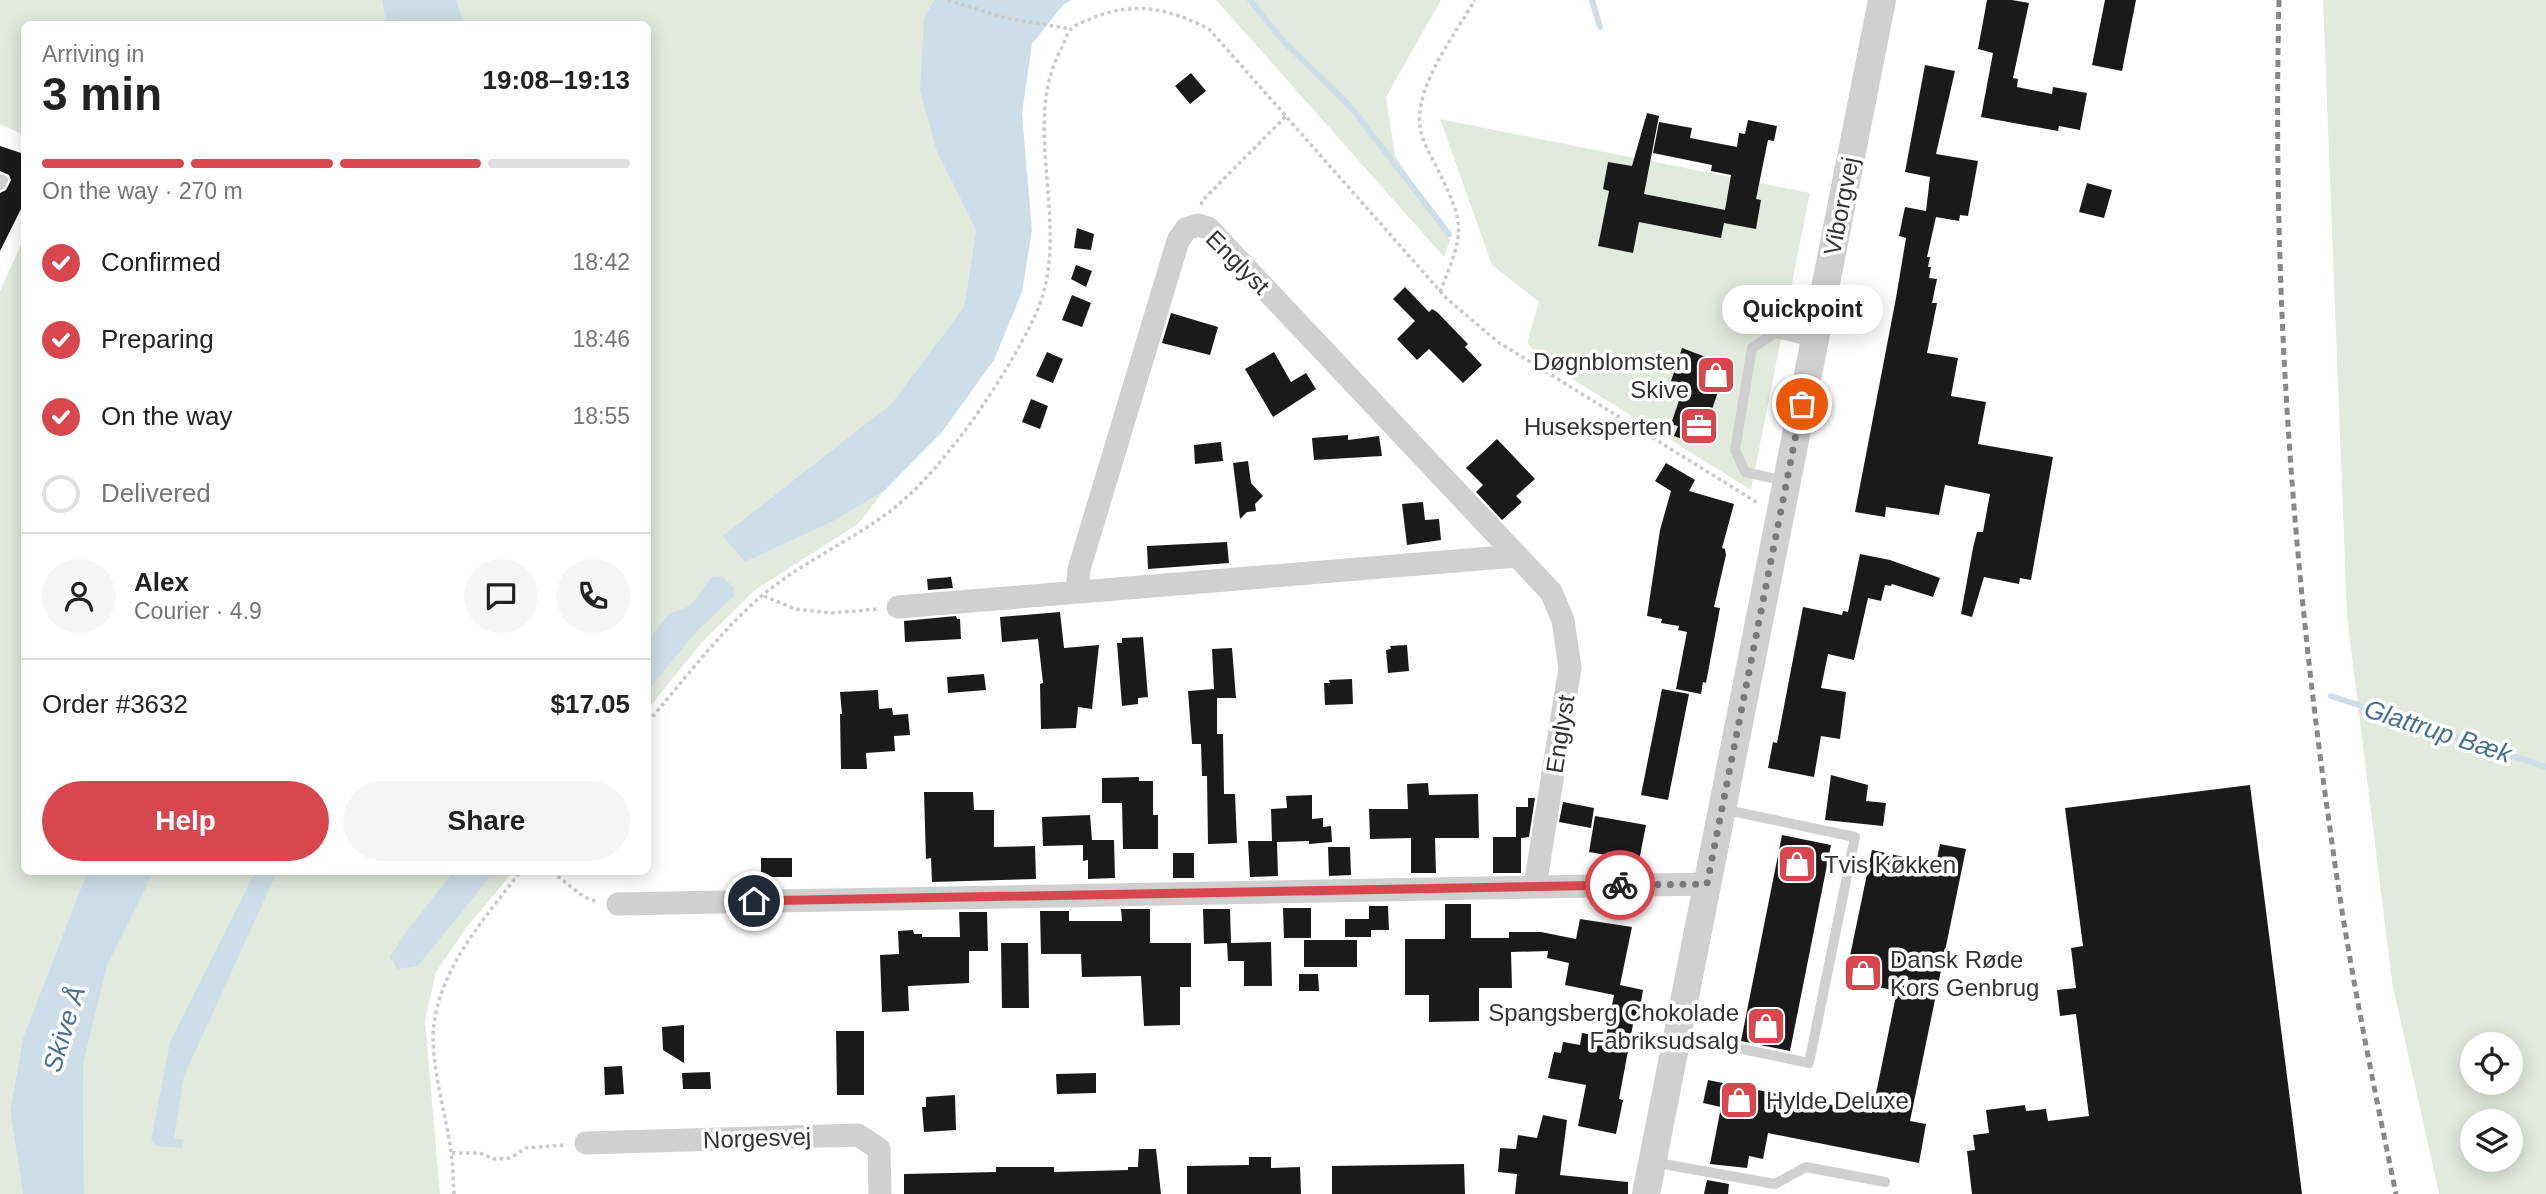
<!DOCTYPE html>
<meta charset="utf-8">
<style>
body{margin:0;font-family:Arial,sans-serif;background:#f6f6f6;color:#222;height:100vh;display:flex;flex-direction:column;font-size:26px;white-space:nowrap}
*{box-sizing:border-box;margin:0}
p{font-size:23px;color:#767676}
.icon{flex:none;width:38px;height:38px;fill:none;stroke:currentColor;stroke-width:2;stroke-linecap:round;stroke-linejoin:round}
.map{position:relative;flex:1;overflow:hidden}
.side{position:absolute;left:21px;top:21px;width:630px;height:854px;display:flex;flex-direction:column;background:#fff;border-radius:10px;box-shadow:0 4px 18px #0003}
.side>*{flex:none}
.buttons{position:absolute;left:2460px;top:1032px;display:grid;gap:14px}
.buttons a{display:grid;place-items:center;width:63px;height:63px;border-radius:50%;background:#fff;box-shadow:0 4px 18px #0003;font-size:35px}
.pin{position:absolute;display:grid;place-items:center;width:60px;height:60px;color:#fff;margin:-30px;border:4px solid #fff;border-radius:50%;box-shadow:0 2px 7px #0007}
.courier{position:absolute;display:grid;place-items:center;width:70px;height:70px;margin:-35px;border:5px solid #d8474d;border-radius:50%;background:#fff;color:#222;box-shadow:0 2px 9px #0007}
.bubble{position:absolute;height:49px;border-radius:24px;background:#fff;box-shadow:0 4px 18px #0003;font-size:23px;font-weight:600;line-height:49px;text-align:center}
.summary em{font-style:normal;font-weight:600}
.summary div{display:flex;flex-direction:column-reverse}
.summary{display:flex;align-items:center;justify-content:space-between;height:119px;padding:0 21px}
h1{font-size:46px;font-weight:600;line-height:52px}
.bar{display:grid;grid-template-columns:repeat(4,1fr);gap:10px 7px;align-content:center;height:84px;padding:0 21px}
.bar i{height:9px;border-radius:5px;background:#e0e0e0}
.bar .selected{background:#d8474d}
.bar p{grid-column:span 4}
.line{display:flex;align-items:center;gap:18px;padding:0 21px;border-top:2px solid #e0e0e0}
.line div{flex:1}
.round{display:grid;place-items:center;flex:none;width:74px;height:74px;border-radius:37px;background:#f6f6f6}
ol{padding:0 21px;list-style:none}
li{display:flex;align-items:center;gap:21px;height:77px}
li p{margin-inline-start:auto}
li .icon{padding:7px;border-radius:50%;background:#d8474d;color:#fff;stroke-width:4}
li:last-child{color:#767676}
li i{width:38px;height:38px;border:4px solid #e0e0e0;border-radius:50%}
.button{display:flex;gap:14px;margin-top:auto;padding:14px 21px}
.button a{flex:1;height:80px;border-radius:42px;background:#d8474d;color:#fff;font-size:28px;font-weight:600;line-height:80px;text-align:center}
.button a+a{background:#f6f6f6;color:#222}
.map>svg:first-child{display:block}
.green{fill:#e2e9dd;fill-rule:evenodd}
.water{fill:#cedee9}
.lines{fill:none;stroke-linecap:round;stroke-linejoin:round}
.stream{stroke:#cedee9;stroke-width:6}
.building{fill:#1a1a1a}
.path{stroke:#cacaca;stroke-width:3.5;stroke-dasharray:3.5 3.5;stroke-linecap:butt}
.service{stroke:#d0d0d0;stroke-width:10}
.minor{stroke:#d0d0d0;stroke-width:23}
.tertiary{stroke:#d0d0d0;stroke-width:28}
.rail{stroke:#888;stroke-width:5;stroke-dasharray:7 5;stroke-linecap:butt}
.done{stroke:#7a7a7a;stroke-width:7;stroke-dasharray:0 12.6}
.route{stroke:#d8474d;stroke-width:9}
.labels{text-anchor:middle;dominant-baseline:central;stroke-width:7;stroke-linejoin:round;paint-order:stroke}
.street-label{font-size:24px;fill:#333;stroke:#fff}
.poi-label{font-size:24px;fill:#333;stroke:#fff;text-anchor:end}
.water-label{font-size:26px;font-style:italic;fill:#467190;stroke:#fff}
</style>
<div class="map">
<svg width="2546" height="1194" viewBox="0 0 2546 1194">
<rect width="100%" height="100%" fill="#fff"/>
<!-- green -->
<path class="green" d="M0 0H382L386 24H24V135L0 124Z
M456 0H934L924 18 937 152 976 230 964 307 891 404 722 536 745 562 832 522 883 492 858 524 755 590 703 641 648 709V24H465Z
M1216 0H1441L1386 97 1395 155 1450 240 1444 257Z
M2323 0H2546V1194H2439L2392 982 2347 616ZM2473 1045H2511V1083H2473ZM2473 1122H2511V1160H2473Z
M1440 119 1810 193 1751 490 1545 362 1527 343 1539 302 1492 265Z
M24 238V872H87L23 1038 10 1111 23 1194H0V291Z
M154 872H513L467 927 436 972 425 1020 440 1194H84L83 1065 107 966Z"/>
<!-- water -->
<path class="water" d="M382 0H456L465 24H386Z
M934 0H1072L1063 5 1032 44 1022 114 1032 230 1022 292 994 360 942 432 883 492 832 522 745 562 722 536 891 404 964 307 976 230 937 152 920 91 924 18Z
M722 576 733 587 734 596 696 632 648 690V640L669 614 690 606 712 577Z
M87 872H154L107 966 83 1065 84 1194H23L10 1111 23 1038Z
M255 872H277L184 1076 174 1138 184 1140 182 1148 157 1146 151 1141 170 1042Z
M453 872H494L418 966 397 969 390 957 404 935Z"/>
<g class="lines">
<!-- stream -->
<path class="stream" d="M1250 0 1284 42 1350 106 1449 234
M1592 0 1600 27
M2331 696 2546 767"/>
</g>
<!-- building -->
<path class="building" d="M1987 0H2012L2029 3 2013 78 2018 79 2017 87 2052 94 2053 87 2087 93 2080 130 2059 126 2058 131 1981 117 1993 53 1978 49Z
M2105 0H2136L2122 71 2092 65Z
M1925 65 1955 71 1936 154 1978 161 1968 216 1960 215 1959 221 1936 217 1927 257H1930L1928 267H1931L1929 278 1937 279 1932 303H1937L1927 353 1958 358 1951 396 1986 402 1978 444 2053 457 2031 580 2020 578 2019 584 1984 577 1972 617 1961 614 1973 548 1977 532H1983L1990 494 1945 485 1939 515 1886 507 1885 517 1855 512 1896 298 1906 238 1899 236 1905 207 1926 211 1930 177 1905 172Z
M1191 73 1206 91 1190 104 1175 86Z
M1647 113 1659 116 1644 194 1725 210 1731 175 1711 171 1712 165 1653 153 1659 122 1692 128 1690 138 1737 147 1739 133 1745 134 1748 120 1777 126 1774 141 1768 140 1756 199 1761 200 1756 229 1724 223 1721 238 1639 222 1633 253 1598 246 1609 191 1603 189 1608 162 1632 166Z
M0 146 24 154V203L0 251V193L6 190 11 180 9 175 0 171Z
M2087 183 2112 190 2104 218 2079 212Z
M1077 228 1094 234 1091 250 1074 248Z
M1076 265 1092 271 1086 287 1071 279Z
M1405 287 1429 312 1432 309 1437 312 1468 344 1465 347 1482 365 1463 383 1429 349 1417 360 1397 339 1415 321 1393 299Z
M1072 295 1091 303 1082 327 1062 320Z
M1171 313 1218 327 1210 355 1162 343Z
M1682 348 1727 365 1700 445 1674 436 1678 426 1671 424 1684 386 1671 381Z
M1047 352 1063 359 1053 383 1036 376Z
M1274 352 1291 382 1306 373 1316 389 1273 417 1245 369Z
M1031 399 1048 406 1040 429 1022 422Z
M1348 435V440L1379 436 1382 456 1314 460 1312 438Z
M1497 439 1535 479 1516 496 1522 502 1502 520 1476 492 1483 485 1466 468Z
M1221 442 1223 461 1195 464 1194 445Z
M1248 461 1251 483 1263 496 1255 504 1256 511 1247 512 1240 519 1233 463Z
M1666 463 1695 480 1689 491 1734 504 1722 548 1725 549 1726 555 1714 607 1720 608 1706 683 1703 682 1701 694 1676 689 1687 632 1678 630 1679 626 1661 623 1662 619 1647 616 1660 530 1671 491 1655 481Z
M1423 502 1425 520 1439 519 1441 540 1407 545 1402 504Z
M1227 542 1229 563 1148 569 1147 546Z
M1860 554 1890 560 1940 578 1933 597 1892 584 1891 586 1885 585 1881 601 1868 598 1854 660 1828 654 1821 688 1846 692 1840 739 1821 736 1814 777 1768 768 1773 742 1777 743 1803 607 1842 615 1843 611 1848 612Z
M951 577 953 588 928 590 927 579Z
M1060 612 1064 648 1099 645 1092 709 1078 707 1076 728 1041 729 1040 684 1043 683 1038 639 1002 642 1000 617Z
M956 616 957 619H960L961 639 905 642 904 621Z
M1143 637 1148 697 1138 698V704L1122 706 1117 643H1122V638Z
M1407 645 1409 671 1388 673 1386 650 1391 649 1390 646Z
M1232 648 1236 698H1217V734H1223L1224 794H1235L1237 843 1208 844 1207 776H1202L1201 744H1192L1188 691 1214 689 1212 649Z
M984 674 986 690 948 693 947 677Z
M1352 679 1353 704 1325 705 1324 683H1330L1329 680Z
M1662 689 1689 694 1668 800 1641 795Z
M878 690 879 709 892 708 893 715 908 714 910 735 894 736 895 751 866 753 867 769H841L840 714H842L840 692Z
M1831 775 1868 785 1866 801 1886 803 1883 826 1825 820Z
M1139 777V781H1153V815H1158V849H1123L1122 803H1102V778Z
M1428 783 1429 795 1478 794 1479 838H1435L1436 873H1411V838L1370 839 1369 809H1408L1407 784Z
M2250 785 2302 1194H1972L1967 1151 1975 1150 1973 1135 1989 1133 1986 1110 2025 1105 2026 1111 2046 1109 2048 1121 2089 1116 2076 1014 2060 1016 2057 990 2076 988 2071 948 2083 946 2065 808Z
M924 792H973L974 810H994V847L1035 846 1036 879 932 882 931 858 926 859Z
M1312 795V819L1323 818V827L1331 826 1332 842 1309 844V841L1277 842 1278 876 1250 877 1248 841H1272L1271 809 1287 808 1286 796Z
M1528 798H1535L1529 837 1521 838V873H1493V837H1516V807H1528Z
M1563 802 1594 808 1591 828 1559 822Z
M1090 815 1092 840H1114L1115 878 1088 879V860L1083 861V845L1043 846 1042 817Z
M1595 816 1646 825 1639 861 1589 852Z
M1782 835 1831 845 1790 1051 1741 1041Z
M1940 844 1966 849 1910 1121 1926 1124 1919 1163 1768 1133 1763 1159 1749 1156 1747 1168 1710 1164 1721 1107 1703 1103 1708 1080 1872 1113 1897 991 1845 980 1872 850 1936 864Z
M1328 847H1350L1351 875 1329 876Z
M1173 853H1194V878H1173Z
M761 858H792V877H761Z
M1445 904H1471V938H1509V932H1541L1576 939 1580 919 1632 927 1620 985 1643 990 1638 1020 1634 1019 1619 1099 1623 1100 1616 1134 1578 1126 1586 1085 1548 1078 1554 1052 1561 1053 1563 1042 1580 1045 1582 1033 1606 1037 1614 995 1565 985 1569 963 1547 958 1548 951 1511 952 1512 988H1479V1021L1429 1022V995H1405V939H1445Z
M1369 906H1388L1389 930H1371V937H1345V919H1369Z
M1283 908H1311V938H1284Z
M1121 909H1150V943H1191V987H1180V1025L1144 1026 1141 976 1082 977 1081 954H1041L1040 911H1069V921H1122Z
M1203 909H1230L1231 943 1271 942 1272 986H1244V961H1228L1227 943 1204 944Z
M959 912H987L988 951H969V983L908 986 909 1011 882 1012 880 955 899 954 898 931 913 930 914 934H922V937H960Z
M1304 940H1357V967H1304Z
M1001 943H1028L1029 1008H1002Z
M1299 974H1318L1319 991H1299Z
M684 1025V1063L663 1050 662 1027Z
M836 1031H864V1095H837Z
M622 1066 624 1094 605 1095 604 1067Z
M710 1072 711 1089H683L682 1073Z
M1096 1073V1093L1057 1094 1056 1074Z
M955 1095 956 1130 924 1132 922 1107H926V1097Z
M1543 1115 1567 1120 1560 1175 1628 1182V1194H1515L1517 1174 1498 1172 1500 1148 1516 1149 1518 1135 1537 1138Z
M1139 1149H1156L1161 1194H904V1174L996 1172V1167H1054V1172L1128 1170V1167H1138Z
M1249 1157H1271V1168L1300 1167 1301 1194H1187V1166L1249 1165Z
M1464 1164 1465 1194H1332V1166Z
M1707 1180 1729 1184 1728 1194H1704Z"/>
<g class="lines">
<!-- path -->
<path class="path" d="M948 0 1006 18 1071 29
M1201 205 1202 201 1286 116
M1440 292C1465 229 1466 227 1436 166 1430 154 1421 139 1420 126 1415 86 1455 34 1475 0
M764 596 795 609 831 613 879 609
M648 722C683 681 723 628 765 593 802 563 846 543 885 515 941 475 1004 380 1034 318 1076 231 1018 130 1061 49 1064 43 1066 35 1070 30 1074 25 1083 22 1088 20 1132 0 1168 8 1209 29L1447 299 1498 342 1758 503
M552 872 584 897 598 902
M452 1153H480L494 1159 510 1158 526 1148 564 1145
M454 1194C453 1180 453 1165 451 1151 446 1114 429 1060 434 1024 442 964 486 917 520 872"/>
<!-- service -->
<path class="service" d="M0 179 3 180 0 185
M1785 481 1745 472 1735 450 1752 348 1775 333 1814 342
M1680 1036 1809 1063 1855 837 1722 809
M1652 1162 1775 1184 1806 1167 1885 1182"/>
<!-- minor -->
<path class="minor" d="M1077 591 1079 569 1178 241 1186 229 1198 225 1208 228 1551 592 1563 620 1570 668 1535 886
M898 607 1516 556
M618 904 1707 884
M586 1143 858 1135 879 1149 880 1194"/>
<!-- tertiary -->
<path class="tertiary" d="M1646 1194 1882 0"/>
<!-- rail -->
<path class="rail" d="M2279 0C2272 282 2292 565 2332 843 2348 961 2372 1078 2396 1194"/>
</g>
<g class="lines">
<!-- done -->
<path class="done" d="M1620 885 1707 884 1802 404"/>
<!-- route -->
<path class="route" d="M754 901 1620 885"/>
</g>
<!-- icons -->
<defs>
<g id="shop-square" transform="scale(2.0125)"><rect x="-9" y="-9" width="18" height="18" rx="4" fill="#d8474d" stroke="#fff"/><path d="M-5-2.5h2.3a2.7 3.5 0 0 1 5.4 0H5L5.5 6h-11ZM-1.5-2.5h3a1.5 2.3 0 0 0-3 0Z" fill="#fff"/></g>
<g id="office-square" transform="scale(2.0125)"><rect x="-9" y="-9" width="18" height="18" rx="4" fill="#d8474d" stroke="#fff"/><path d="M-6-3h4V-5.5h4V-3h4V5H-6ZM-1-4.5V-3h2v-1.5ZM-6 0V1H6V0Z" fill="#fff"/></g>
</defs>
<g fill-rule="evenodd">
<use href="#shop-square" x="1716" y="375"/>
<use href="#office-square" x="1699" y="426"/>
<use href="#shop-square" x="1797" y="864"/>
<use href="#shop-square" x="1863" y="973"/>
<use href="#shop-square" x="1766" y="1026"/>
<use href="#shop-square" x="1739" y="1100"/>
</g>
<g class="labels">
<!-- street labels -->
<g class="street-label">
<text transform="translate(1841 206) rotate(-79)">Viborgvej</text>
<text transform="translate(1238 262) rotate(45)">Englyst</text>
<text transform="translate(1560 734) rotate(-81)">Englyst</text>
<text transform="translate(757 1138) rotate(-2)">Norgesvej</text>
</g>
<!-- poi labels -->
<g class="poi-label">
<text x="1689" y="361">Døgnblomsten<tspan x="1689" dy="28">Skive</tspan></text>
<text x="1672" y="426">Huseksperten</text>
<text x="1824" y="864" text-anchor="start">Tvis Køkken</text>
<text x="1890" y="959" text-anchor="start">Dansk Røde<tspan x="1890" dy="28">Kors Genbrug</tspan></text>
<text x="1739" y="1012">Spangsberg Chokolade<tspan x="1739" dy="28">Fabriksudsalg</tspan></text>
<text x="1766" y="1100" text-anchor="start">Hylde Deluxe</text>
</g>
<!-- water labels -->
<g class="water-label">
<text transform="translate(2438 731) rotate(18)">Glattrup Bæk</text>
<text transform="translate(64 1029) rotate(-73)">Skive Å</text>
</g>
</g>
</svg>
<div class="buttons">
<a><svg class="icon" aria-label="locate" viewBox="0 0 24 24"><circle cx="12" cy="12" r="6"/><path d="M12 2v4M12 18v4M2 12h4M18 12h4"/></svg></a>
<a><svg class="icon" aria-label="layers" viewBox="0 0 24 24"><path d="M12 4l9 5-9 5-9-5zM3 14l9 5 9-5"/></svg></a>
</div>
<div class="pin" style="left:1802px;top:404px;background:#ea580c"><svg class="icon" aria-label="bag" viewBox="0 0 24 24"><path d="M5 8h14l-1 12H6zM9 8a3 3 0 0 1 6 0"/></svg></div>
<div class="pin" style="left:754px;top:901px;background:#1f2937"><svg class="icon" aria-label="home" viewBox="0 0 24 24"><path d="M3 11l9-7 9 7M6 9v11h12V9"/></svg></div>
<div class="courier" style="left:1620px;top:885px"><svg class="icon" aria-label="bike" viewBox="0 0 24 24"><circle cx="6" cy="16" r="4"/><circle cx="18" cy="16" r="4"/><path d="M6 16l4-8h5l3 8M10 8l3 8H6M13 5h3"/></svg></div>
<div class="bubble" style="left:1722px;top:285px;width:161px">Quickpoint</div>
<section class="side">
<div class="summary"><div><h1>3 min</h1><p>Arriving in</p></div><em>19:08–19:13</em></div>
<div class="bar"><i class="selected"></i><i class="selected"></i><i class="selected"></i><i></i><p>On the way · 270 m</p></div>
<ol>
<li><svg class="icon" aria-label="check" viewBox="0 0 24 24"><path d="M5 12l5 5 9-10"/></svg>Confirmed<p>18:42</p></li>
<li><svg class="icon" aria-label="check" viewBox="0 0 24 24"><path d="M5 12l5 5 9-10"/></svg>Preparing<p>18:46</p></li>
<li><svg class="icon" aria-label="check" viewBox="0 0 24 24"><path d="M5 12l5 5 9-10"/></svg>On the way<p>18:55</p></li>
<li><i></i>Delivered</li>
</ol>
<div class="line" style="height:126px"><a class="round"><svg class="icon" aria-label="person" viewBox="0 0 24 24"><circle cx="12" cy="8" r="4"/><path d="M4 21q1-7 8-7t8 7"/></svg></a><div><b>Alex</b><p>Courier · 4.9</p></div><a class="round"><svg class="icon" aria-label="chat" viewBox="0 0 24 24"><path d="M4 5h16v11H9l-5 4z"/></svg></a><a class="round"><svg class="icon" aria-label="phone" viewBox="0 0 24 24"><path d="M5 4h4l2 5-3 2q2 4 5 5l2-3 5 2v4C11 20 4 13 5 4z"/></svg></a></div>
<div class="line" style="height:91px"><div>Order #3632</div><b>$17.05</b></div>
<div class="button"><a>Help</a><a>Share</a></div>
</section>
</div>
